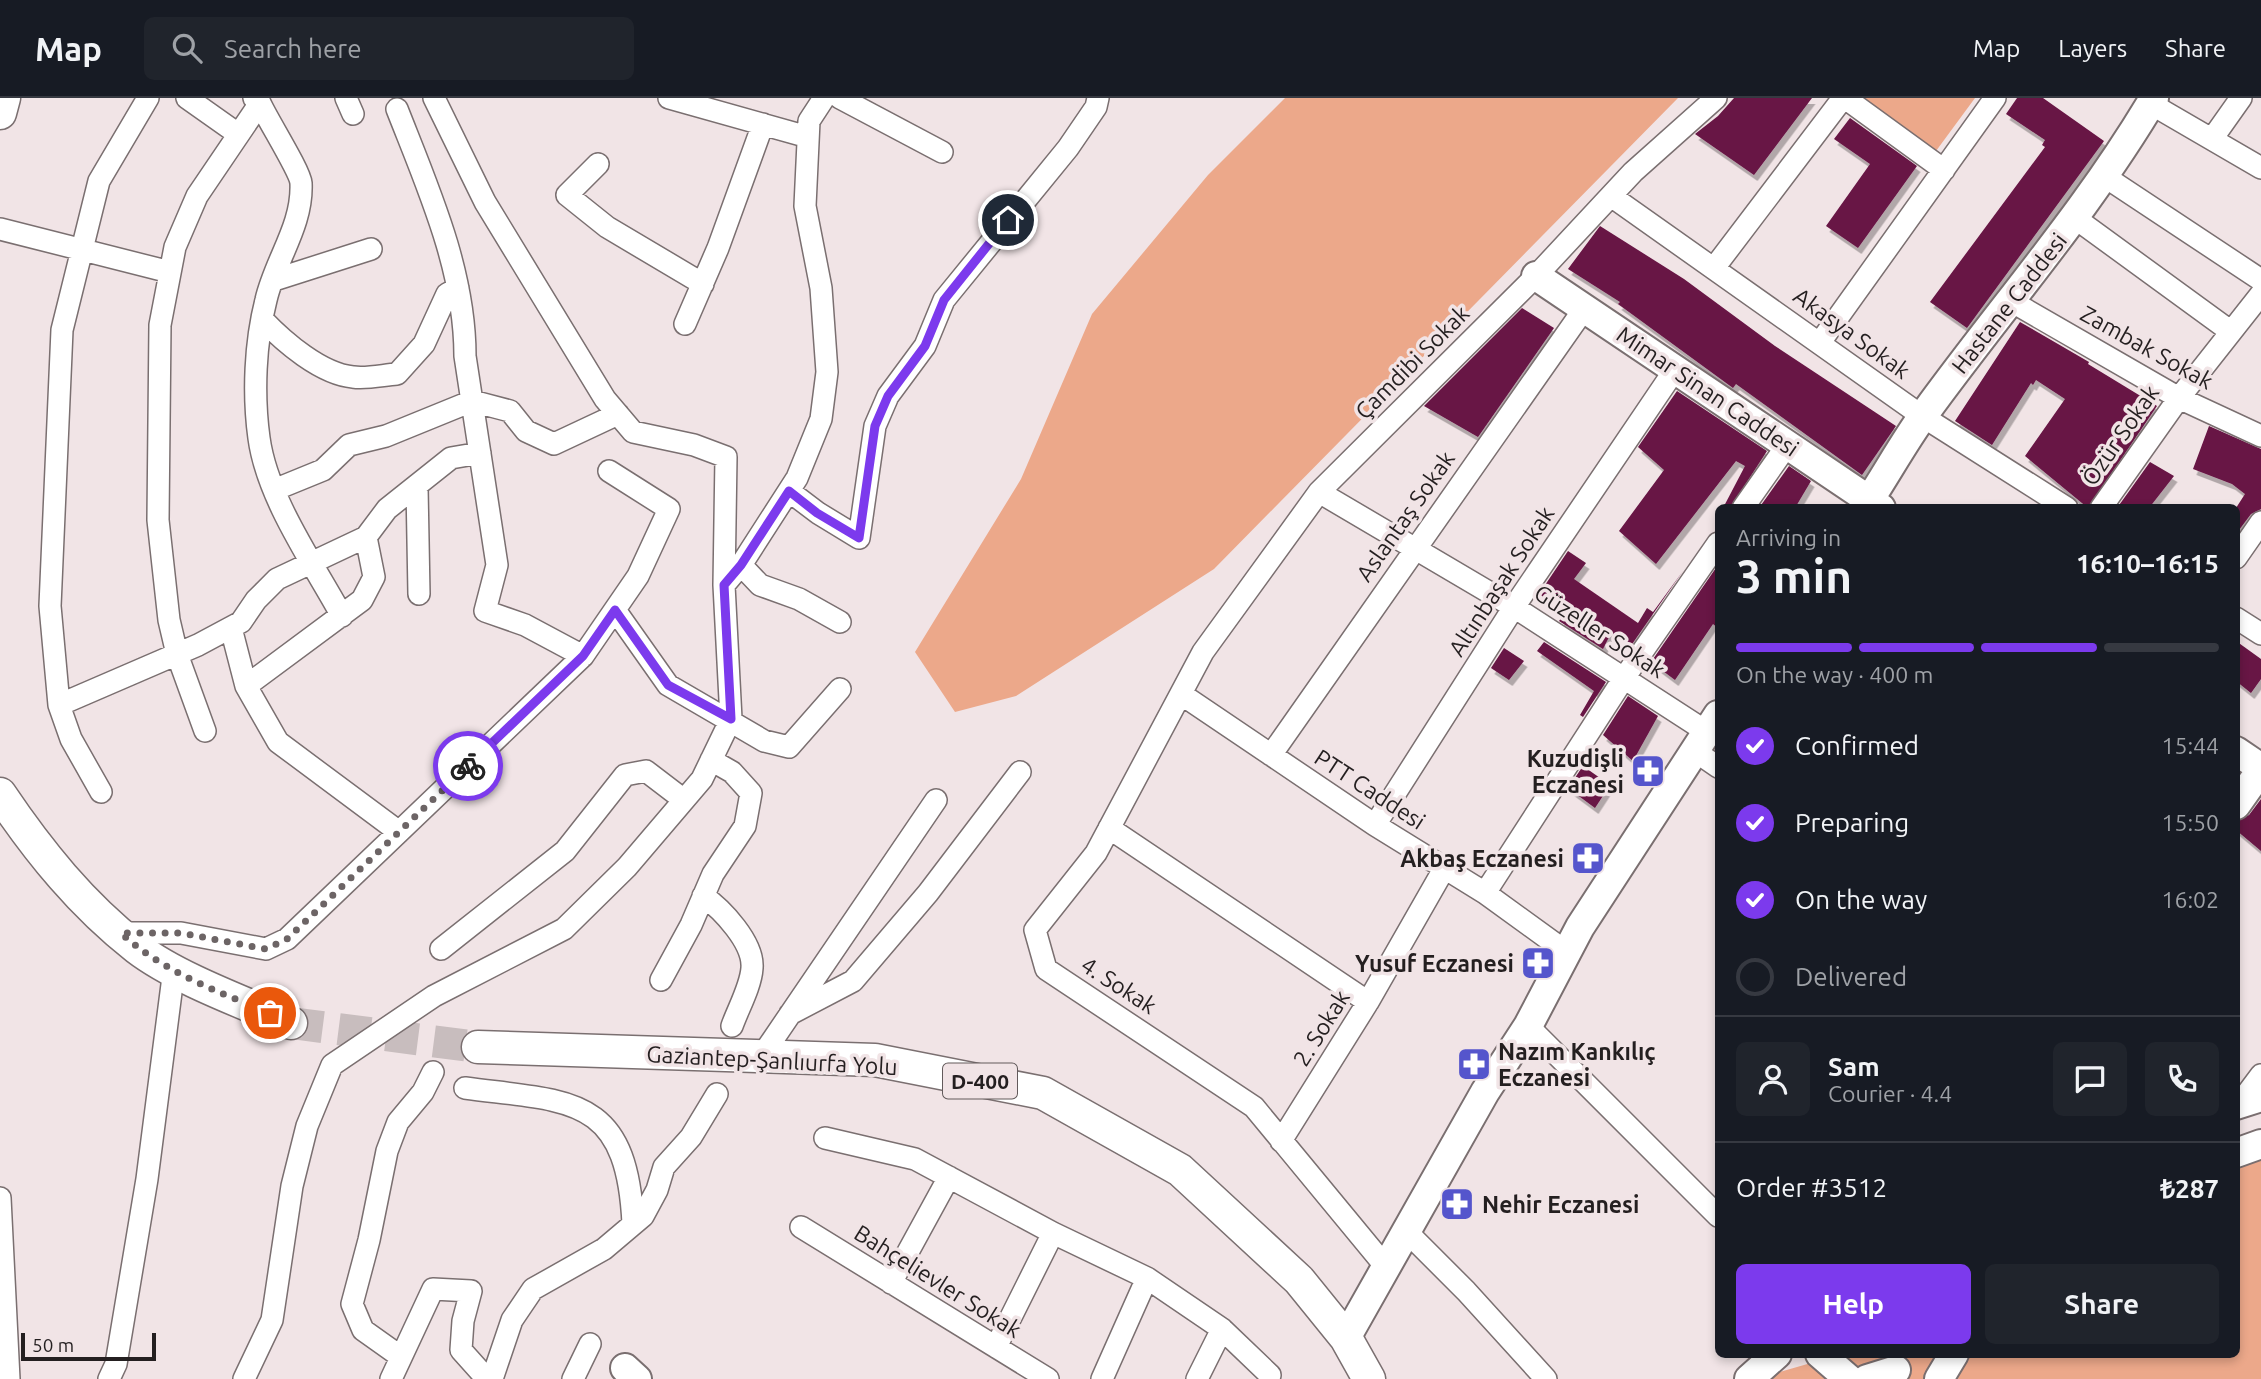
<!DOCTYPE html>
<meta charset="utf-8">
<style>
body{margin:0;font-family:Ubuntu,sans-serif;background:#20242c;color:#f1f3f6;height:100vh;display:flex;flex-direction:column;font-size:26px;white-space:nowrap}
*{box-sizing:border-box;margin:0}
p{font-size:23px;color:#9ea1a6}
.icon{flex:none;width:38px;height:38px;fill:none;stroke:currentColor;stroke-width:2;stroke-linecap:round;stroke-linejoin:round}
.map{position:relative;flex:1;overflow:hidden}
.sheet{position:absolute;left:1715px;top:406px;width:525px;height:854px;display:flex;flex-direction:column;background:#171b24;border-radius:10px;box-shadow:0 4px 10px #0003}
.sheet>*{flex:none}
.scale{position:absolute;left:21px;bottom:18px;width:135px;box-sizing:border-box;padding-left:7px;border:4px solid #241f20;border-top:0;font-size:19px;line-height:24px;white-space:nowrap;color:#241f20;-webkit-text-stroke:5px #f1e4e6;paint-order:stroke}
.pin{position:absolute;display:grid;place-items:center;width:60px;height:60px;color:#fff;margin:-30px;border:4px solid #fff;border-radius:50%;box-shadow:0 2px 7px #0007}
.courier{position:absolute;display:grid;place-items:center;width:70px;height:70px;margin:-35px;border:5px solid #7c3aed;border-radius:50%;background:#fff;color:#222;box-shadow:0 2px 9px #0007}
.overview em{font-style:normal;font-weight:600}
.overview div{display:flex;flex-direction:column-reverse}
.overview{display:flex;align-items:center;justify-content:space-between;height:119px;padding:0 21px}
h1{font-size:46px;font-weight:600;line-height:52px}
.bar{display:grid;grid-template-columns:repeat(4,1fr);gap:10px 7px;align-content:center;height:84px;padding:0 21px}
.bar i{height:9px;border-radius:5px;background:#363941}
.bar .active{background:#7c3aed}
.bar p{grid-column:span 4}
.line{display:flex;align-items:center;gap:18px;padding:0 21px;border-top:2px solid #363941}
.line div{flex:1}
.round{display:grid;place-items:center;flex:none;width:74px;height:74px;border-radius:10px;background:#20242c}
ol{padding:0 21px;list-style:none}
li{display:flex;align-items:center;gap:21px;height:77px}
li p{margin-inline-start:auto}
li .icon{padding:7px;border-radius:50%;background:#7c3aed;color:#fff;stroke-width:4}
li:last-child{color:#9ea1a6}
li i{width:38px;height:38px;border:4px solid #363941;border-radius:50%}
.action{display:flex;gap:14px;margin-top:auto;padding:14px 21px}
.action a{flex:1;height:80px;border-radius:10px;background:#7c3aed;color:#fff;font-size:28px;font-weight:600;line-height:80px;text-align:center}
.action a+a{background:#20242c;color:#f1f3f6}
header{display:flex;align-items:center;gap:42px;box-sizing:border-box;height:98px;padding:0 35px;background:#171b24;border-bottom:2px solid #363941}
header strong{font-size:33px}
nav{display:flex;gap:38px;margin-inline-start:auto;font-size:24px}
.search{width:490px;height:63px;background:#20242c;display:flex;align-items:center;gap:18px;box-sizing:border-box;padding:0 24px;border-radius:10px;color:#9ea1a6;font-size:26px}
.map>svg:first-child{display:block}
.green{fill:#eca88a}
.building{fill:#671444;filter:url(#shadow)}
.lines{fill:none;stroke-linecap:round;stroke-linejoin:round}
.primary-tunnel{stroke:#c8bdbe;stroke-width:32;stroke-dasharray:32 16;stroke-linecap:butt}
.street-casing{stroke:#7a6f70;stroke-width:24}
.secondary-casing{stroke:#7a6f70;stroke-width:32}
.primary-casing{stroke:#7a6f70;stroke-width:35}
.street{stroke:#fff;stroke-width:21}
.secondary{stroke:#fff;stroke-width:28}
.primary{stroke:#fff;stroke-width:32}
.done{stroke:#6c6465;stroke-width:7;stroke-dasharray:0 12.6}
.route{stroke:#7c3aed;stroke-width:9}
.labels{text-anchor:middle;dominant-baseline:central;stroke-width:7;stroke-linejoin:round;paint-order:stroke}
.shield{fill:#f1e4e6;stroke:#625a5b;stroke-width:2}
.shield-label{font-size:21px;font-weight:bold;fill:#241f20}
.street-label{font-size:23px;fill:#241f20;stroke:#f1e4e6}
.poi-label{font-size:23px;font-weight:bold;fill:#241f20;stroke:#f1e4e6;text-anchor:end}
</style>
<header>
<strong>Map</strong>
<div class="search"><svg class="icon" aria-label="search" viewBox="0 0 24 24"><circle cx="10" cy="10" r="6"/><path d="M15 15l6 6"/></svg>Search here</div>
<nav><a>Map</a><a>Layers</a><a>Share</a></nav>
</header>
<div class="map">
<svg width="2261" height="1281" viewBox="0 0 2261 1281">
<defs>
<filter id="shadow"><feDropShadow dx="3.5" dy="6" stdDeviation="0" flood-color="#0004"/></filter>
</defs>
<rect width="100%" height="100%" fill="#f1e4e6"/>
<!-- green -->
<path class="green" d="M1285 0H1678L1214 471 1016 598 955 614 915 554 1021 381 1092 216 1208 77Z
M1862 0H1975L1936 53Z
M2261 1040V1281H1756L1842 1256H2236L2237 1049Z"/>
<!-- building -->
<path class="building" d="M1734 0H1812L1754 77 1695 36 1718 18Z
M2017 0H2043L2104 43 1967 230 1930 204 2045 49 2042 47 2045 42 2006 16Z
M1850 20 1917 68 1858 150 1826 128 1870 66 1834 41Z
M1600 128 1684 181 1775 248 1896 328 1862 377 1736 286 1733 290 1618 206 1620 204 1568 171Z
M1522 210 1554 230 1478 339 1424 308Z
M2020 224 2089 264 2088 266 2157 308 2088 410 2025 358 2065 301 2036 282 2033 287 2031 285 1992 347 1955 323Z
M1677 293 1767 353 1730 410H1723L1745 368 1736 363 1656 466 1619 433 1664 372 1638 349Z
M2209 328 2261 351V411L2251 416 2236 436V410L2245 396 2232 386 2193 371Z
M2150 364 2174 378 2149 410H2117Z
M1789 368 1811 383 1795 410H1759Z
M1568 453 1586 465 1574 481 1638 525 1647 510 1653 514 1683 473 1630 549 1611 535 1603 551 1559 523 1566 514 1539 496Z
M1718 467V530L1713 526 1675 582 1651 564Z
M2236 543 2261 561V581L2251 595 2236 583Z
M1544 544 1606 584 1583 619 1580 617 1594 593 1537 553Z
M1504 550 1524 563 1509 582 1491 570Z
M1628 598 1658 618 1633 663 1603 637Z
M1583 668 1610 687 1595 710 1568 690Z
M2261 701V753L2236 732V723L2249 717Z"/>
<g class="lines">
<!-- primary-tunnel -->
<path class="primary-tunnel" d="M291 925 478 949"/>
<!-- street casing -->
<g class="street-casing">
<path id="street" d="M187 0 238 36
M254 0 260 5C267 21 300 73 301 85 303 128 275 162 266 202 255 245 253 296 259 340 267 400 313 465 342 518
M346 0 353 16
M669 0 808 39
M840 0 942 54
M1845 0 1944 72
M2151 6 2261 70
M397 11C428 90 465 172 465 258L497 467 485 513 525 527 583 558
M2212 41 2241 0
M598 66 567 97 607 129 703 186
M2104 78 2261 182
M1611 98 1922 318 2067 410
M2075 120 2230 233
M0 131 170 174
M1714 170 1843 0
M274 182 371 151
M2009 202 2179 300 2261 338
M263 222C284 244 321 276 353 279 367 281 383 277 397 276L424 246 447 196 458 190
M685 226 718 150 763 26
M1821 243 1995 0
M417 389 419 496
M274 392 323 372 349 347 386 338 472 303 510 313 526 333 554 346 618 316
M789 393 818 415 859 440 875 328 888 298 925 248 944 202 1068 50 1096 9 1098 0
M1319 394 1514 509 1707 634
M1743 410 1788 346
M2101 410 2179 300 2261 196
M2236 460 2261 424
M741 467 760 487 799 501 840 524
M724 487 741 467 797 380 821 321 827 274 821 190 805 108 809 23 824 0
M615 512 668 587 764 643 789 649 840 591
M2236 520 2261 536
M231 530 246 588 278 644 399 734
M246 588 362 502 374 479 366 439 387 411 451 360 480 355
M1181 596 1375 727 1485 795 1565 853
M59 607 198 547 241 524 256 502 277 481 366 439
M205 633 177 556 169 522 158 422 160 227 175 149 197 98 260 5
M1695 653 1718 669
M1271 657 1584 211
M101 694 71 641 59 607 50 508 62 232 99 83 148 0
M1375 727 1514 509 1676 270
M1109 730 1368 904
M1485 795 1624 580 1718 445
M703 798C722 811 754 845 752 870 751 888 738 911 732 928
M121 835H181L266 851 287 841 583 558 638 478 669 411 609 373
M441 851 565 753 625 677 646 673 684 702
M661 882 691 827 713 776 745 728 751 695 732 674 711 662
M790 916 853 883 928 795 1020 674
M1528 928 1718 1118
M761 959 936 702
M465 990C570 1004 627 996 633 1126
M2240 1005 2261 977
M825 1040 915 1061 1053 1135 1147 1180 1222 1231 1270 1277
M1281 1043 1368 904 1444 771
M0 1100 9 1281
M801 1129 1048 1281
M1406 1133 1466 1193 1546 1281
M1386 1169 1254 1009 1046 871 1035 832 1096 755 1203 554 1319 394 1536 178 1633 74 1716 0
M891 1185 949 1079
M996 1249 1053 1135
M401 1259 363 1232 352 1206 369 1142 387 1053 398 1024 423 994 433 974
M109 1281 116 1266 147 1081 174 871
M244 1281 272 1222 292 1088 307 1028 332 967 434 898 564 831 627 769 702 681 731 621 724 487 726 359 694 347 633 334 605 301 485 104 434 0
M391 1281 433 1191 471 1193 463 1223 461 1252 487 1281
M492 1281 512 1222 533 1191 604 1151 643 1118 657 1092 664 1069 691 1039 717 996
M573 1281 590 1246
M1102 1281 1147 1180
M1197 1281 1222 1231"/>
</g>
<!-- secondary casing -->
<g class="secondary-casing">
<path id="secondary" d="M1536 178 1881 410
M1864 410C1885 379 1903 345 1925 315 2001 210 2088 112 2154 0
M2236 653 2261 670
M2236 707 2261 672
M2236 1007 2261 999
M2236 1055 2261 1046
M1346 1240 1485 994 1528 928 1580 829 1718 617
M1820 1256 1849 1281
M625 1270 637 1281
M1749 1281 1777 1256
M1867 1281 1896 1272
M1939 1281 1954 1256"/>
</g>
<!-- primary casing -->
<g class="primary-casing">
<path id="primary" d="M0 15 4 0
M0 696C39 754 82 807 137 850 176 880 245 905 291 925
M478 949 875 962 1043 995 1180 1072 1299 1182 1346 1240 1369 1281"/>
</g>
<!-- street -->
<use href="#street" class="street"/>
<!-- secondary -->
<use href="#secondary" class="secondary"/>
<!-- primary -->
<use href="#primary" class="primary"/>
</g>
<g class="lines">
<!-- done -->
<path class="done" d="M270 915C218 894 162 873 121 835H181L266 851 287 841 468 668"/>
<!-- route -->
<path class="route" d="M468 668 583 558 615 512 668 587 731 621 724 487 741 467 789 393 817 415 859 440 875 328 888 298 925 248 944 202 1008 122"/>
</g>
<!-- icons -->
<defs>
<g id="pharmacy-square" transform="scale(1.75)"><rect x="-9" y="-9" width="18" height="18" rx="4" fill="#55c" stroke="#f1e4e6"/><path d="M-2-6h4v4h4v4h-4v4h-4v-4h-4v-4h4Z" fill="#fff"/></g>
</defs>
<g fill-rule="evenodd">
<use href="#pharmacy-square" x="1648" y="673"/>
<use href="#pharmacy-square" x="1588" y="760"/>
<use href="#pharmacy-square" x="1538" y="865"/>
<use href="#pharmacy-square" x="1474" y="966"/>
<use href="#pharmacy-square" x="1457" y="1106"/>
</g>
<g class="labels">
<!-- shield labels -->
<rect class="shield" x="943" y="965.5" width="74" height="35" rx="5"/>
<g class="shield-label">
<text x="980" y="983">D-400</text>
</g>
<!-- street labels -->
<g class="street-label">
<text transform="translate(2009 205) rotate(-52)">Hastane Caddesi</text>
<text transform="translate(1852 235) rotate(36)">Akasya Sokak</text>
<text transform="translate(2147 249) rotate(29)">Zambak Sokak</text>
<text transform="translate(1412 264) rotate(-45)">Çamdibi Sokak</text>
<text transform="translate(1708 293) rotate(34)">Mimar Sinan Caddesi</text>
<text transform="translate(2120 337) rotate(-55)">Özür Sokak</text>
<text transform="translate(1405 418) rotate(-55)">Aslantaş Sokak</text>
<text transform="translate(1501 483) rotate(-57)">Altınbaşak Sokak</text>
<text transform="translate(1600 533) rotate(33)">Güzeller Sokak</text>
<text transform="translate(1370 691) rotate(33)">PTT Caddesi</text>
<text transform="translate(1119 887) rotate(33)">4. Sokak</text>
<text transform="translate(1321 930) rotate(-58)">2. Sokak</text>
<text transform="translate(772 962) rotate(3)">Gaziantep-Şanlıurfa Yolu</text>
<text transform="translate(938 1183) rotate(32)">Bahçelievler Sokak</text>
</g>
<!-- poi labels -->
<g class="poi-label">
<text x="1624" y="660">Kuzudişli<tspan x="1624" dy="26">Eczanesi</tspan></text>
<text x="1564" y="760">Akbaş Eczanesi</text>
<text x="1514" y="865">Yusuf Eczanesi</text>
<text x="1498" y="953" text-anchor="start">Nazım Kankılıç<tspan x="1498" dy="26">Eczanesi</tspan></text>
<text x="1482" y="1106" text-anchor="start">Nehir Eczanesi</text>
</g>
</g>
</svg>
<div class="scale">50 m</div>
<div class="pin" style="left:270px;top:915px;background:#ea580c"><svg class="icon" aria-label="bag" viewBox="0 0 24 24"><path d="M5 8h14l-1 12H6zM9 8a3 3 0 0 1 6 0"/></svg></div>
<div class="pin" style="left:1008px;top:122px;background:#1f2937"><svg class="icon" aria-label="home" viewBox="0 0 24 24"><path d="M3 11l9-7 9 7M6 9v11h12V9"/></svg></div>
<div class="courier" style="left:468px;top:668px"><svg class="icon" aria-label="bike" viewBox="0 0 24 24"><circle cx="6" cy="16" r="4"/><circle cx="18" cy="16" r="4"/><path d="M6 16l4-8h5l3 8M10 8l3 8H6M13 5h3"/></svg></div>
<section class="sheet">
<div class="overview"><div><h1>3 min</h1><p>Arriving in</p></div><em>16:10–16:15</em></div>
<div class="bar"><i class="active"></i><i class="active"></i><i class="active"></i><i></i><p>On the way · 400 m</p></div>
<ol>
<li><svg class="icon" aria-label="check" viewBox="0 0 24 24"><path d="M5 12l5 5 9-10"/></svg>Confirmed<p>15:44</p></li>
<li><svg class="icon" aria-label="check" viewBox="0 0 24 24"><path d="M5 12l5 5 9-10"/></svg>Preparing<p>15:50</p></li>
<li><svg class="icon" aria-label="check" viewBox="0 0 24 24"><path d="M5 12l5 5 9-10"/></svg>On the way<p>16:02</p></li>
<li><i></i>Delivered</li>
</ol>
<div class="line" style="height:126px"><a class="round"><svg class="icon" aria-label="person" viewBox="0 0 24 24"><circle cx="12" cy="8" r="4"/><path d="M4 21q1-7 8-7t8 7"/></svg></a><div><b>Sam</b><p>Courier · 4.4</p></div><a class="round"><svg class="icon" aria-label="chat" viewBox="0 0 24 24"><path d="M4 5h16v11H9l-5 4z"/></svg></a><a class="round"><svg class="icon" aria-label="phone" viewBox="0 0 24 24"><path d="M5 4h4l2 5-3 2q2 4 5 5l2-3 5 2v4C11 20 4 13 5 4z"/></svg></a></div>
<div class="line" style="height:91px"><div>Order #3512</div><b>₺287</b></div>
<div class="action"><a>Help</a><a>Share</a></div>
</section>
</div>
